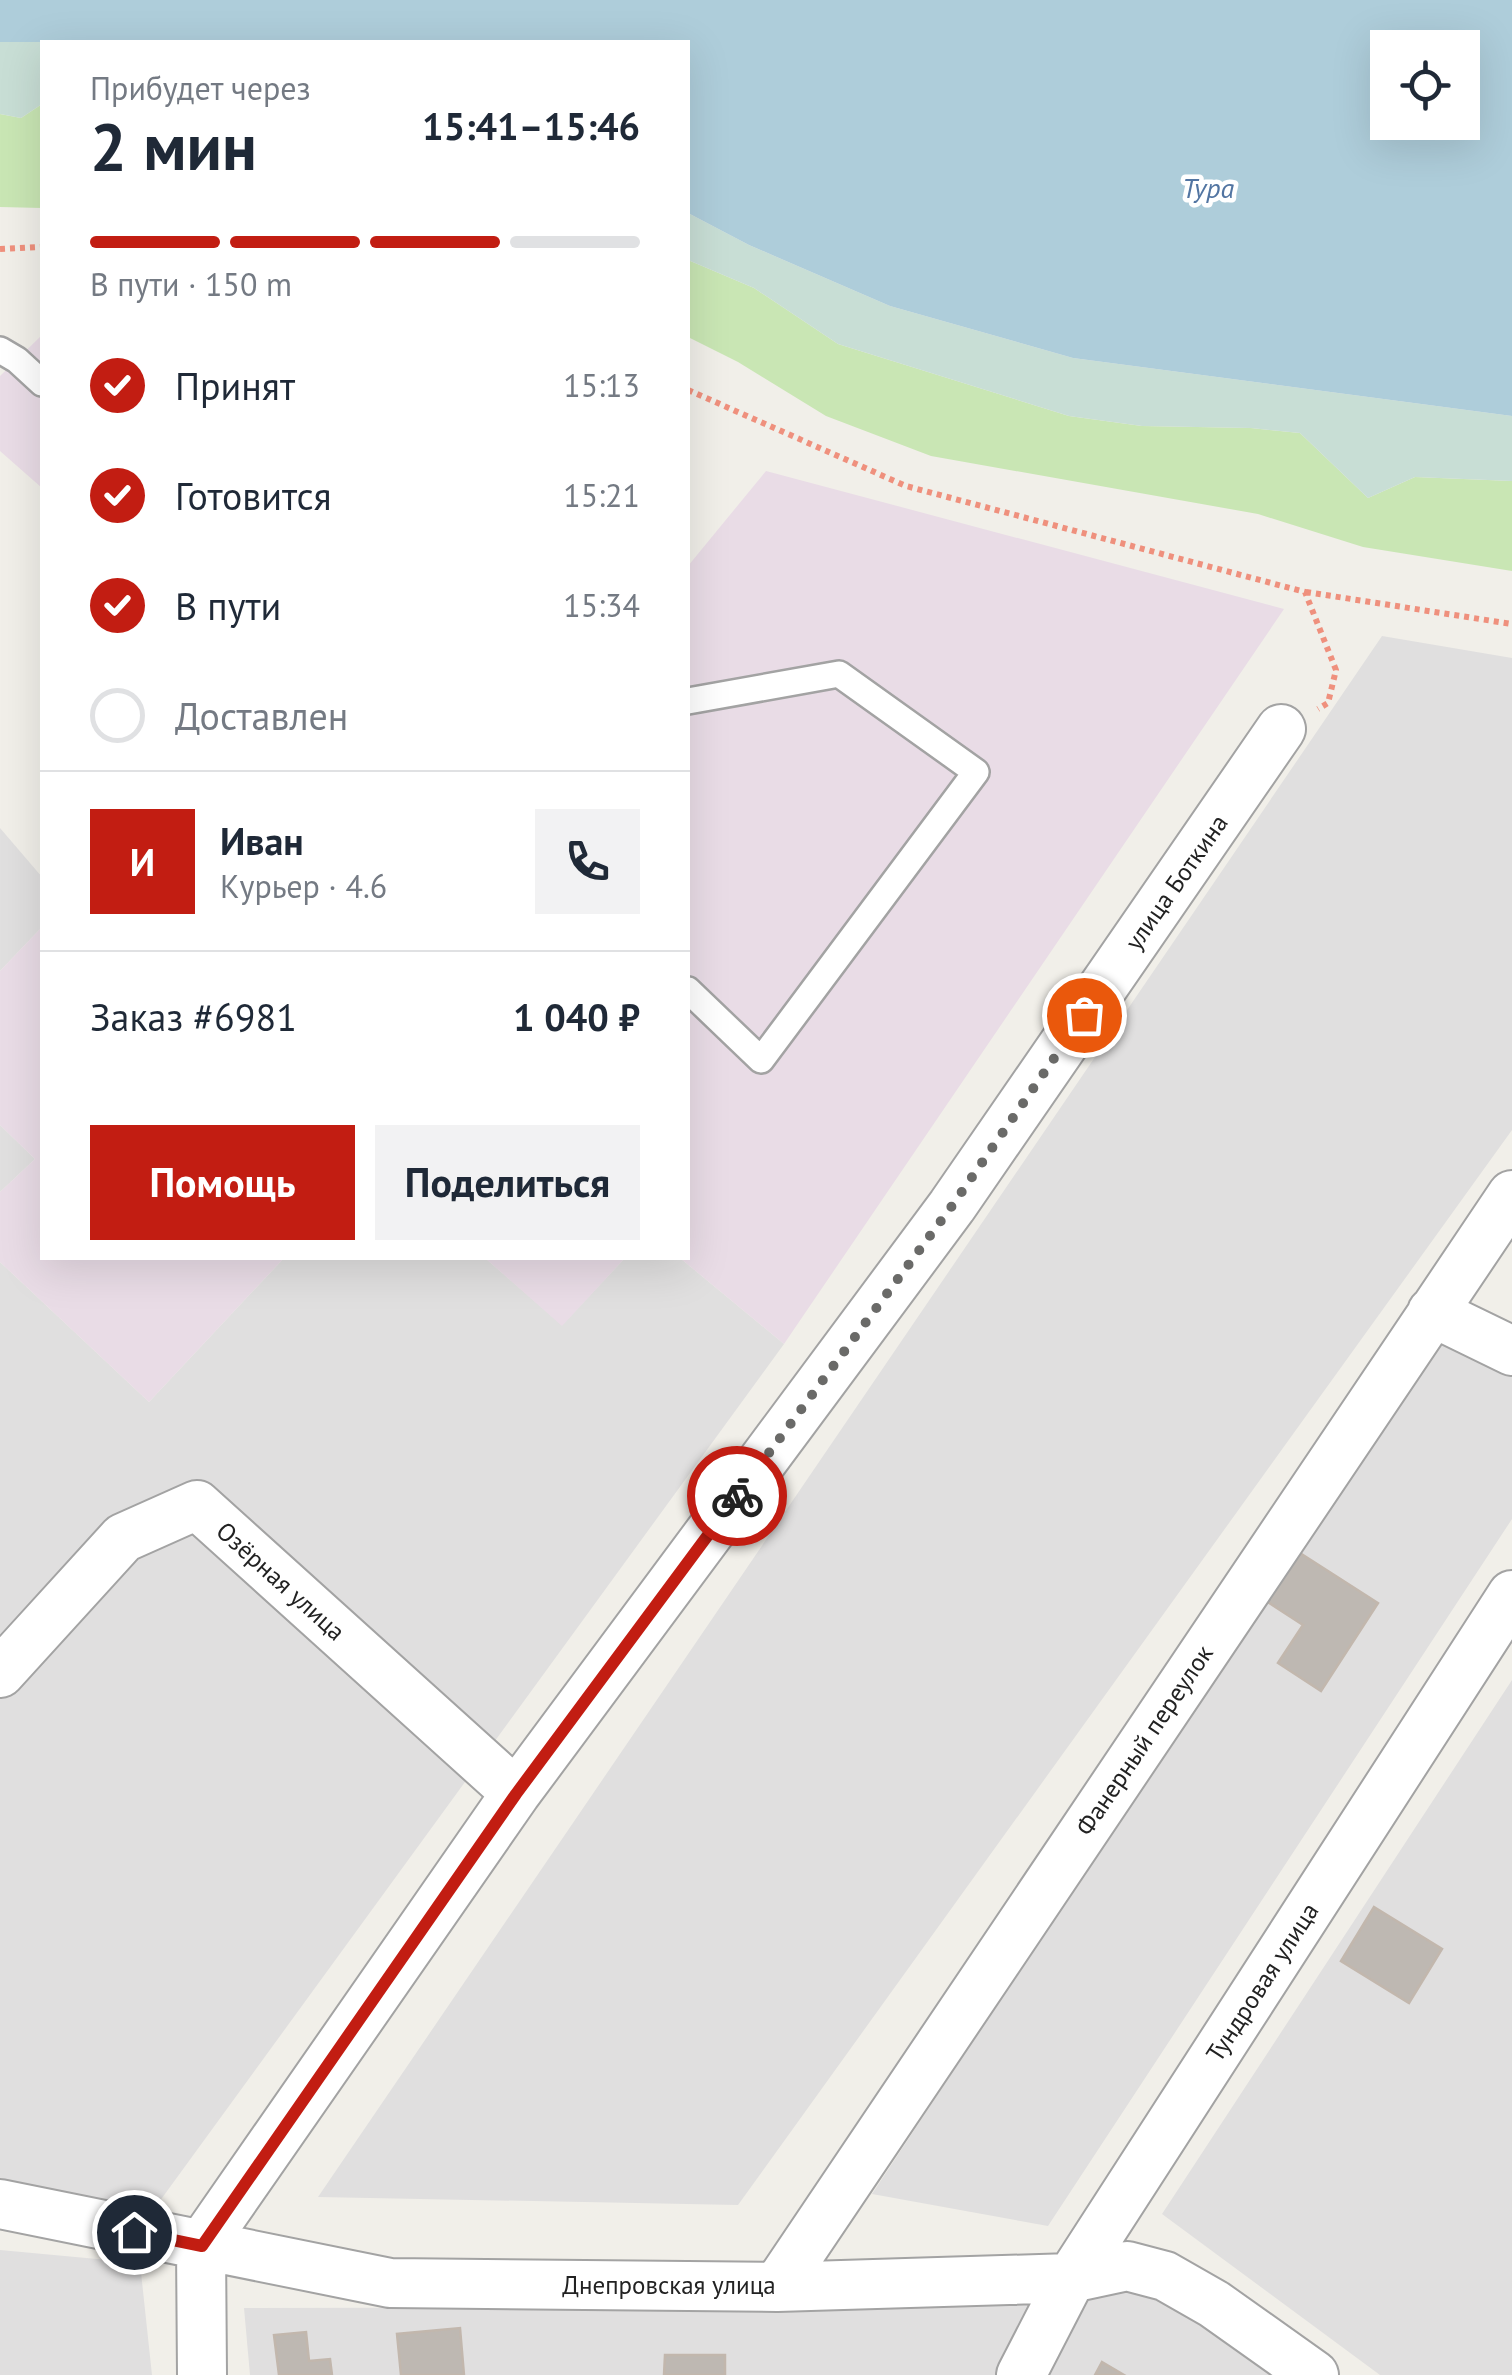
<!DOCTYPE html>
<html lang="ru">
<meta charset="utf-8">
<style>
body{margin:0;font-family:"PT Sans",sans-serif;background:#f2f2f3;color:#1f2937;height:100vh;display:flex;flex-direction:column;font-size:38px;white-space:nowrap}
*{box-sizing:border-box;margin:0}
p{font-size:32px;color:#747a83}
.icon{flex:none;width:55px;height:55px;fill:none;stroke:currentColor;stroke-width:2;stroke-linecap:round;stroke-linejoin:round}
.map{position:relative;flex:1;overflow:hidden}
.panel{position:absolute;left:40px;top:40px;width:650px;height:1220px;display:flex;flex-direction:column;background:#fff;border-radius:0px;box-shadow:0 10px 40px #0002}
.panel>*{flex:none}
.tools{position:absolute;left:1370px;top:30px;display:grid;gap:20px}
.tools a{display:grid;place-items:center;width:110px;height:110px;border-radius:0px;background:#fff;box-shadow:0 10px 40px #0002;font-size:50px}
.pin{position:absolute;display:grid;place-items:center;width:85px;height:85px;color:#fff;margin:-42px;border:5px solid #fff;border-radius:50%;box-shadow:0 2px 10px #0007}
.courier{position:absolute;display:grid;place-items:center;width:100px;height:100px;margin:-50px;border:8px solid #c21d12;border-radius:50%;background:#fff;color:#222;box-shadow:0 2px 12px #0007}
.summary em{font-style:normal;font-weight:800}
.summary div{display:flex;flex-direction:column-reverse}
.summary{display:flex;align-items:center;justify-content:space-between;height:170px;padding:0 50px}
h1{font-size:65px;font-weight:800;line-height:75px}
.bar{display:grid;grid-template-columns:repeat(4,1fr);gap:15px 10px;align-content:center;height:120px;padding:0 50px}
.bar i{height:12px;border-radius:8px;background:#e0e1e3}
.bar .on{background:#c21d12}
.bar p{grid-column:span 4}
.line{display:flex;align-items:center;gap:25px;padding:0 50px;border-top:2px solid #e0e1e3}
.line div{flex:1}
.round{display:grid;place-items:center;flex:none;width:105px;height:105px;border-radius:0px;background:#f2f2f3}
ol{padding:0 50px;list-style:none}
li{display:flex;align-items:center;gap:30px;height:110px}
li p{margin-inline-start:auto}
li .icon{padding:10px;border-radius:50%;background:#c21d12;color:#fff;stroke-width:4}
li:last-child{color:#747a83}
li i{width:55px;height:55px;border:5px solid #e0e1e3;border-radius:50%}
.button{display:flex;gap:20px;margin-top:auto;padding:20px 50px}
.button a{flex:1;height:115px;border-radius:0px;background:#c21d12;color:#fff;font-size:40px;font-weight:800;line-height:115px;text-align:center}
.button a+a{background:#f2f2f3;color:#1f2937}
.map>svg:first-child{display:block}
.residential{fill:#e0dfdf}
.industrial{fill:#e9dce6}
.grass{fill:#c9e6b4}
.wetland{fill:#c8ded5}
.water{fill:#aecdda;fill-rule:evenodd}
.building{fill:#beb8b2;stroke:#c2b7ad;stroke-width:2.5}
.lines{fill:none;stroke-linecap:round;stroke-linejoin:round}
.service-casing{stroke:#a3a3a3;stroke-width:30}
.minor-casing{stroke:#a3a3a3;stroke-width:52}
.path{stroke:#ef907d;stroke-width:6;stroke-dasharray:5 5;stroke-linecap:butt}
.service{stroke:#fff;stroke-width:25}
.minor{stroke:#fff;stroke-width:48}
.done{stroke:#6a6a68;stroke-width:10;stroke-dasharray:0 18}
.route{stroke:#c21d12;stroke-width:12}
.labels{text-anchor:middle;dominant-baseline:central;stroke-width:9;stroke-linejoin:round;paint-order:stroke}
.street-label{font-size:25px;fill:#222;stroke:#fff}
.water-label{font-size:28px;font-style:italic;fill:#5275a2;stroke:#fff}
</style>
<div class="map">
<svg width="1512" height="2375" viewBox="0 0 1512 2375">
<rect width="100%" height="100%" fill="#f1efe9"/>
<!-- residential -->
<path class="residential" d="M1382 636 1512 658V1130L738 2205 318 2197Z
M0 828 42 877V927L0 971Z
M0 1125 35 1159 0 1192Z
M284 1258H485L562 1325 625 1258H680L784 1344 154 2209 0 2186V1262L149 1402Z
M1438 1338 1512 1369V1519L1048 2226 872 2194Z
M1512 1680V2375H1380L1162 2214Z
M0 2250 140 2263 152 2375H0Z
M1145 2278 1271 2375H250L244 2308 735 2307Z"/>
<!-- industrial -->
<path class="industrial" d="M42 335V488L0 451V376Z
M766 471 1284 609 784 1344 680 1258H688V566Z
M42 927V1258H284L149 1402 0 1262V1192L35 1159 0 1125V971Z
M485 1258H625L562 1326Z"/>
<!-- grass -->
<path class="grass" d="M42 104V208L0 207V114L21 118Z
M688 260 754 288 838 344 1069 416 1142 426 1251 428 1300 433 1368 498 1415 477 1512 481V571L1363 547 1258 514 931 456 826 416 738 362 688 337Z"/>
<!-- wetland -->
<path class="wetland" d="M157 41 171 42H42V104L21 118 0 114V42Z
M688 213 749 245 890 306 1073 358 1512 416V481L1415 477 1368 498 1300 433 1251 428 1142 426 1069 416 838 344 754 288 688 260Z"/>
<!-- water -->
<path class="water" d="M0 0H1512V416L1073 358 890 306 749 245 688 213V42H0ZM1388 48H1462V122H1388Z"/>
<!-- building -->
<path class="building" d="M1289 1546 1378 1603 1321 1691 1278 1663 1303 1625 1257 1595Z
M1374 1907 1442 1949 1409 2003 1341 1961Z
M460 2328 464 2375H401L397 2334Z
M306 2332 309 2361 330 2359 332 2375H279L274 2335Z
M665 2355H725V2375H664Z
M1102 2362 1124 2375H1095Z"/>
<g class="lines">
<!-- service casing -->
<g class="service-casing">
<path id="service" d="M0 350 17 360 42 383
M688 701 839 674 976 772 761 1060 688 990"/>
</g>
<!-- minor casing -->
<g class="minor-casing">
<path id="minor" d="M1432 1312 1512 1351
M0 1673 123 1538 197 1505 516 1793
M0 2204 390 2283 777 2287 1071 2278 1127 2266 1165 2276 1214 2304 1314 2375
M777 2287 1512 1195
M202 2375 201 2246 516 1793 952 1206 1281 729
M1021 2375 1071 2278 1512 1595"/>
</g>
<!-- path -->
<path class="path" d="M0 249 42 247
M688 390 906 486 1305 592 1336 670 1328 703 1318 709
M1306 592 1512 624"/>
<!-- service -->
<use href="#service" class="service"/>
<!-- minor -->
<use href="#minor" class="minor"/>
</g>
<g class="lines">
<!-- done -->
<path class="done" d="M737 1496 952 1206 1084 1015"/>
<!-- route -->
<path class="route" d="M134 2232 202 2246 516 1794 737 1496"/>
</g>
<g class="labels">
<!-- street labels -->
<g class="street-label">
<text transform="translate(1176 882) rotate(-55)">улица Боткина</text>
<text transform="translate(281 1581) rotate(42)">Озёрная улица</text>
<text transform="translate(1144 1740) rotate(-56)">Фанерный переулок</text>
<text transform="translate(1262 1982) rotate(-57)">Тундровая улица</text>
<text x="669" y="2285">Днепровская улица</text>
</g>
<!-- water labels -->
<g class="water-label">
<text x="1208" y="187">Тура</text>
</g>
</g>
</svg>
<div class="tools">
<a><svg class="icon" aria-label="locate" viewBox="0 0 24 24"><circle cx="12" cy="12" r="6"/><path d="M12 2v4M12 18v4M2 12h4M18 12h4"/></svg></a>
</div>
<div class="pin" style="left:1084px;top:1015px;background:#ea580c"><svg class="icon" aria-label="bag" viewBox="0 0 24 24"><path d="M5 8h14l-1 12H6zM9 8a3 3 0 0 1 6 0"/></svg></div>
<div class="pin" style="left:134px;top:2232px;background:#1f2937"><svg class="icon" aria-label="home" viewBox="0 0 24 24"><path d="M3 11l9-7 9 7M6 9v11h12V9"/></svg></div>
<div class="courier" style="left:737px;top:1496px"><svg class="icon" aria-label="bike" viewBox="0 0 24 24"><circle cx="6" cy="16" r="4"/><circle cx="18" cy="16" r="4"/><path d="M6 16l4-8h5l3 8M10 8l3 8H6M13 5h3"/></svg></div>
<section class="panel">
<div class="summary"><div><h1>2 мин</h1><p>Прибудет через</p></div><em>15:41–15:46</em></div>
<div class="bar"><i class="on"></i><i class="on"></i><i class="on"></i><i></i><p>В пути · 150 m</p></div>
<ol>
<li><svg class="icon" aria-label="check" viewBox="0 0 24 24"><path d="M5 12l5 5 9-10"/></svg>Принят<p>15:13</p></li>
<li><svg class="icon" aria-label="check" viewBox="0 0 24 24"><path d="M5 12l5 5 9-10"/></svg>Готовится<p>15:21</p></li>
<li><svg class="icon" aria-label="check" viewBox="0 0 24 24"><path d="M5 12l5 5 9-10"/></svg>В пути<p>15:34</p></li>
<li><i></i>Доставлен</li>
</ol>
<div class="line" style="height:180px"><b class="round" style="background:#c21d12;color:#fff">И</b><div><b>Иван</b><p>Курьер · 4.6</p></div><a class="round"><svg class="icon" aria-label="phone" viewBox="0 0 24 24"><path d="M5 4h4l2 5-3 2q2 4 5 5l2-3 5 2v4C11 20 4 13 5 4z"/></svg></a></div>
<div class="line" style="height:130px"><div>Заказ #6981</div><b>1 040 ₽</b></div>
<div class="button"><a>Помощь</a><a>Поделиться</a></div>
</section>
</div>
